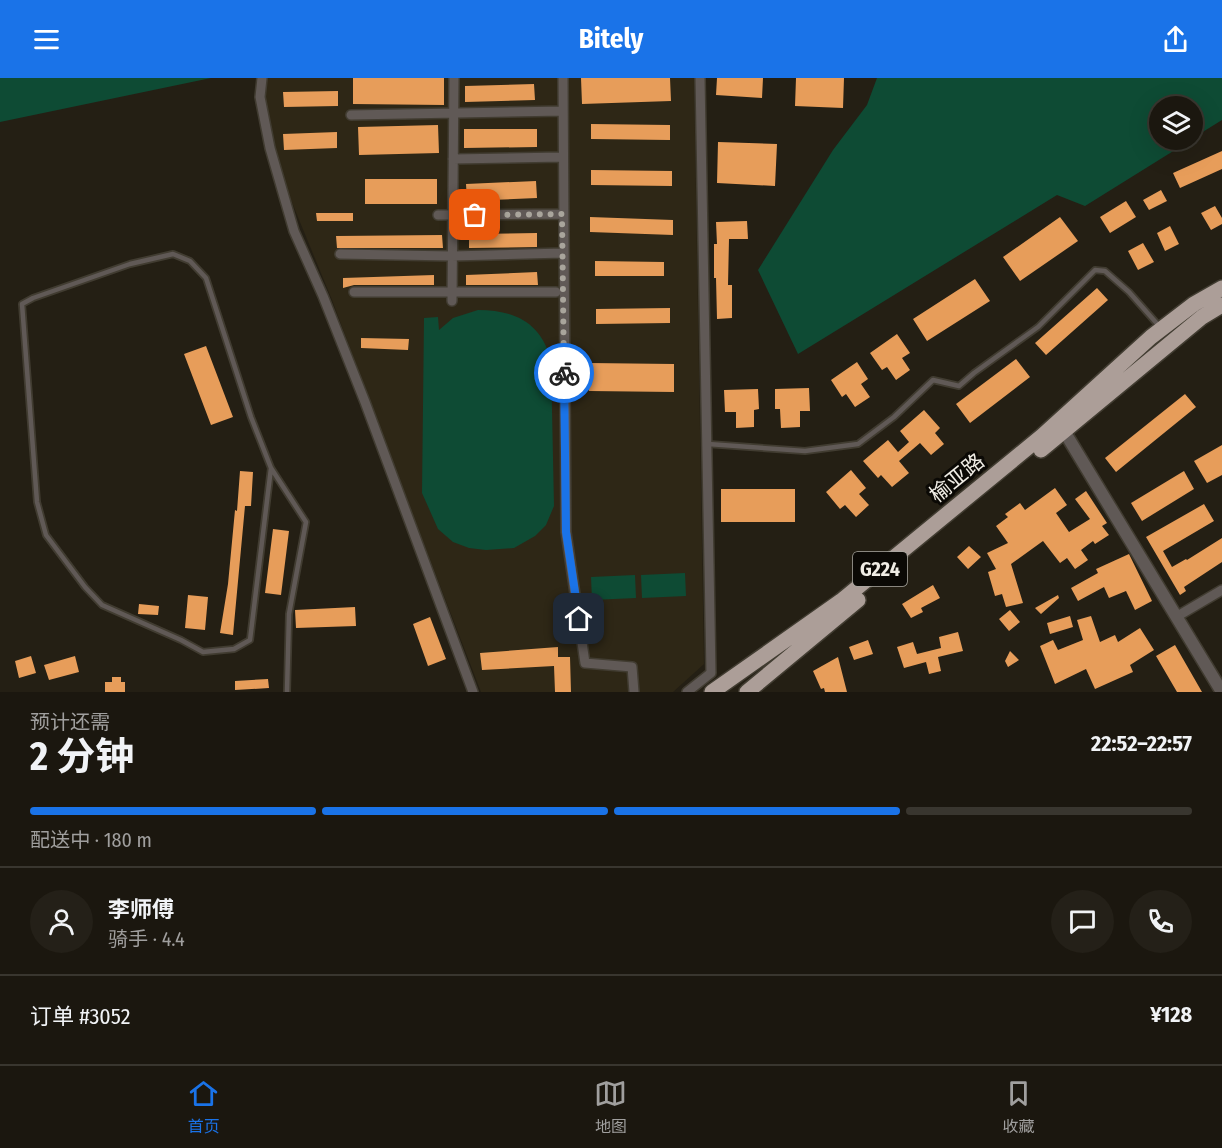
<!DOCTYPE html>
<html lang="zh">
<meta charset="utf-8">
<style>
body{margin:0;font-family:"Fira Sans Condensed","Noto Sans SC",sans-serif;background:#242018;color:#f1f3f6;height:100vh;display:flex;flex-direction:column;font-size:22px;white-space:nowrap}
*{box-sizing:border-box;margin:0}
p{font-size:20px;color:#a09f9e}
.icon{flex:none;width:33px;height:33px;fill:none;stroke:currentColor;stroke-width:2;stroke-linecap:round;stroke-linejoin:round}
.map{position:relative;height:614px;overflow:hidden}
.sheet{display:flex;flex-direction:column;background:#1b170f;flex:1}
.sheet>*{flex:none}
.controls{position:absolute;left:1149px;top:18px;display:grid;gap:12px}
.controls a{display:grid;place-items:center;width:54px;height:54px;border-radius:50%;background:#1b170f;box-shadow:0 6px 24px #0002,0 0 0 2px #39362f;font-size:30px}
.pin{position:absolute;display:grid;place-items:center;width:51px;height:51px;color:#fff;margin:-26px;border-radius:12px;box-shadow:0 3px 9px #0006}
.courier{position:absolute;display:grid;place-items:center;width:60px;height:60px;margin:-30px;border:4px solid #1a73e8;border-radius:50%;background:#fff;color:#222;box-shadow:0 2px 8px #0007}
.overview em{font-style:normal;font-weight:700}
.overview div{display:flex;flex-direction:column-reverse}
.overview{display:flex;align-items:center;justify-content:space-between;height:102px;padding:0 30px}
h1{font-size:39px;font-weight:700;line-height:45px}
.bar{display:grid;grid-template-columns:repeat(4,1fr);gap:9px 6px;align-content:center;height:72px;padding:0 30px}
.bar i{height:8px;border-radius:4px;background:#39362f}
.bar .active{background:#1a73e8}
.bar p{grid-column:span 4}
.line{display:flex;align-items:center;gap:15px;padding:0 30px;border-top:2px solid #39362f}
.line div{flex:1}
.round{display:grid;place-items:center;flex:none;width:63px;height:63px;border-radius:32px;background:#242018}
header{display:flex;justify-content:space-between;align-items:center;height:78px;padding:0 30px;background:#1a73e8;color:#fff;font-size:27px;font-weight:700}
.tab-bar{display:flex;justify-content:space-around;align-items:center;height:84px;border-top:2px solid #39362f;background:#1b170f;font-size:16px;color:#a09f9e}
.tab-bar a{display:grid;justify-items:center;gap:3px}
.tab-bar .active{color:#1a73e8}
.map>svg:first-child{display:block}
.built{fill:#2e2716}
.green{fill:#0e4b34}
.building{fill:#e79d5a}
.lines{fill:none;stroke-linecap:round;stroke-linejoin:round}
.service-casing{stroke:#413c31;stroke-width:8}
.minor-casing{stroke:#413c31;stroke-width:12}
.tertiary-casing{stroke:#413c31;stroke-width:15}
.trunk-casing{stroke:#413c31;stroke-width:18}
.service{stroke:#605956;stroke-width:4.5}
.minor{stroke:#605956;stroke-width:9}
.tertiary{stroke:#605956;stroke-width:12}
.trunk{stroke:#ac9e98;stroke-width:15}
.done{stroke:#a9a59c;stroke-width:6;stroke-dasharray:0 10.8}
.route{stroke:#1a73e8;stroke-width:8}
.labels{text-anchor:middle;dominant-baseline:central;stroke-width:6;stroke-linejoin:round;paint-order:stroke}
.shield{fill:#0b0905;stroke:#aba9a2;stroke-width:1.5}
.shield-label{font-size:20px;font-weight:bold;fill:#f0ede5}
.street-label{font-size:21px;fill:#f0ede5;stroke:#0b0905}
</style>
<header><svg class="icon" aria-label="menu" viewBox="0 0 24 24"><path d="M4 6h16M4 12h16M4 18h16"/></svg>Bitely<svg class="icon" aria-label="share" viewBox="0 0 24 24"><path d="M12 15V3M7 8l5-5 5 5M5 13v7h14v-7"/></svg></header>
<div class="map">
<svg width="1222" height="614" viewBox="0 0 1222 614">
<rect width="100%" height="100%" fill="#241f14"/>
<!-- built -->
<path class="built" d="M264 0H694L704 586 673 614H481L390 378 332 222 277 88 265 47Z"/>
<!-- green -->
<path class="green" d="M0 0H211L0 44Z
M877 0H1222V42L1193 60 1192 28H1160V62H1191L1085 128 1057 117 798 276 758 192 833 72 867 27Z
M478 232C515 232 542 245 551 283L554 428 546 447 535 458 514 470 486 472 469 470 453 464 438 451 422 415 424 240 438 239 439 252 453 240Z
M685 495 686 518 642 520 641 497Z
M635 497 636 520 592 522 591 499Z"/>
<!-- building -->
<path class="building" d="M353 0H444V27L353 26Z
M581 0H670L671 23 582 26Z
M717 0H763L762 20 716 17Z
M796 0H844L843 30 795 28Z
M534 6 535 22 465 24V8Z
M338 13V28L284 29 283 14Z
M591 46 670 47V62L591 61Z
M438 47 439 75 359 77 358 49Z
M464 51H537V69L464 70Z
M337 54V70L284 72 283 56Z
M718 64 777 66 775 108 717 105Z
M1222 73V91L1180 110 1173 95Z
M591 92 672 93V108L591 107Z
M365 101H437V126H365Z
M536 103 537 120 467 123 466 106Z
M1161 112 1167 123 1149 132 1143 122Z
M1126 123 1136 139 1110 155 1100 139Z
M1215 128 1222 140V146L1211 152 1201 135Z
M316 135H353V143H317Z
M590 139 673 142V157L590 154Z
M1060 139 1078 163 1020 203 1003 179Z
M747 143 748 161H729L728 207H732V240L717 241 716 200H714V166H717L716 144Z
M1170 148 1179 166 1165 173 1157 155Z
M537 155V169L469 170V156Z
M442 157 443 170H337L336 158Z
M1143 165 1154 184 1138 192 1128 173Z
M595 183 664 184V198H595Z
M537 194 538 207H466V197Z
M434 197V207H354L343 210V200Z
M975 201 990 223 927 263 913 241Z
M1097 210 1108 222 1046 277 1035 265Z
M670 230V245L596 246V231Z
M897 256 910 275 902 280 910 292 896 302 887 289 882 292 870 275Z
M361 260 409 261 408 272 361 270Z
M206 268 233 339 211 347 184 276Z
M1016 281 1030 299 970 345 956 326Z
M857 284 868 301 861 306 870 319 855 329 846 316 842 319 831 302Z
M589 285 674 286V314L589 313Z
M809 310 810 333H800V349L781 350 780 331H775V311Z
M758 311 759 331 754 332V349L736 350V334H725L724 312Z
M1185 316 1196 329 1116 394 1105 380Z
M924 332 940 350 935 355 944 366 931 377 920 365 899 383 909 395 892 409 881 397 878 400 863 383 888 362 898 374 909 364 900 353Z
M1222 367V397L1207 405 1194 383Z
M851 392 866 410 859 416 869 427 856 439 845 427 840 431 826 414Z
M240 393 253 394 251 428H245L233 557 220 555 228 506 235 432 237 433Z
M1184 393 1194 411 1142 443 1131 425Z
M1055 410 1067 427 1056 435 1069 454 1090 441 1075 421 1086 413 1107 445 1102 448 1109 457 1095 466 1093 463 1081 472 1088 482 1075 491 1067 480 1060 485 1043 463 1011 486 1023 525 1006 529 1002 516 995 518 988 494 996 491 987 475 1008 465 996 448 1008 439 1005 436 1020 425 1025 432Z
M721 411H795V444H721Z
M1204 426 1214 443 1163 473 1172 489 1186 481 1187 482 1222 460V484L1184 509 1186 513 1180 517 1146 459Z
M273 451 289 453 281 517 265 515Z
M969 468 981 479 968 491 957 479Z
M1129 476 1152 523 1135 532 1126 513 1109 520 1104 509 1078 523 1071 510 1098 495 1096 491Z
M933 507 940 520 921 530 923 534 911 540 902 526Z
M188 517 208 519 205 552 185 550Z
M1058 517 1059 520 1041 536 1035 530Z
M139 526 159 528 158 537 138 536Z
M355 529 356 548 296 550 295 532Z
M1010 532 1020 544 1009 553 999 541Z
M1070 538 1073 549 1050 556 1047 545Z
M1091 538 1100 564 1115 557 1118 564 1140 550 1154 572 1130 587 1133 594 1095 611 1086 591 1055 606 1040 568 1053 562 1058 572 1083 562 1077 542Z
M430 539 446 581 428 588 413 546Z
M958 554 963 573 938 579 941 593 929 596 926 584 904 590 897 569 913 564 917 576 941 570 939 559Z
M868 562 873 576 854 582 849 569Z
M1175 567 1202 614H1177L1156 578Z
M558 569V579H570L571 614H555L554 588 482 592 480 575Z
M1010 573 1019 582 1008 589 1005 583Z
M31 578 36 595 19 600 15 583Z
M75 578 79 594 49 602 44 587Z
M838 579 847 614H825L824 610 821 611 813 593Z
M112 599H121V604H125V614H105V604H112Z
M268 601 269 610 235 612V603Z"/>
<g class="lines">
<!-- service casing -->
<g class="service-casing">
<path id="service" d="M708 366 805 373 858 366 894 339 933 302 959 308 974 295 1038 249 1095 192 1105 193 1129 214 1160 249
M271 390 250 562 234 571 203 574 181 562 102 527 85 509 46 457 37 424 22 226 33 220 130 186 173 176 190 183 206 200 251 339 271 390 306 444 289 536 287 614"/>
</g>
<!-- minor casing -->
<g class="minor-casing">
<path id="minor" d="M262 0 260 19 270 70 294 153 323 218 365 324 473 614
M563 0 566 454 585 585 632 589 634 614
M351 37 563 33
M453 81 562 79
M438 137 562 136
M340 176 452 178 563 175
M354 214H556
M452 223 454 0
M1176 539 1222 512
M687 614 711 595 700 0"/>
</g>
<!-- tertiary casing -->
<g class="tertiary-casing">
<path id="tertiary" d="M1064 353 1222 614"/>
</g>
<!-- trunk casing -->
<g class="trunk-casing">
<path id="trunk" d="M1041 372 1202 239 1222 227
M712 614 841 523 1042 358 1151 259 1194 226 1222 210
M747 614 858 522"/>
</g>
<!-- service -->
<use href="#service" class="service"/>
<!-- minor -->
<use href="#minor" class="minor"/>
<!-- tertiary -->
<use href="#tertiary" class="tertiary"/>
<!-- trunk -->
<use href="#trunk" class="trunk"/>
</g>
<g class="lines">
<!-- done -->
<path class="done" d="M475 137 562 136 564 295"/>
<!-- route -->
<path class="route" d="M564 295 566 454 579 541"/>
</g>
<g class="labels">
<!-- shield labels -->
<rect class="shield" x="853" y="474" width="54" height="34" rx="4.5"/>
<g class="shield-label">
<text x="880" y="491">G224</text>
</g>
<!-- street labels -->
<g class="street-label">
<text transform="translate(957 400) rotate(-39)">榆亚路</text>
</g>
</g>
</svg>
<div class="controls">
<a><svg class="icon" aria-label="layers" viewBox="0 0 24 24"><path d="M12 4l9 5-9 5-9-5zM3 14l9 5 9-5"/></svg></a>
</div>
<div class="pin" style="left:475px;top:137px;background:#ea580c"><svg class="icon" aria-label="bag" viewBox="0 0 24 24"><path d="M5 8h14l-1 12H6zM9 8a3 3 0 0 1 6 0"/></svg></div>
<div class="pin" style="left:579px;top:541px;background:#1f2937"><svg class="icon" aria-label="home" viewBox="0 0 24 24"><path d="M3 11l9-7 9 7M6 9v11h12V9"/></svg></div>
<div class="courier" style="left:564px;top:295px"><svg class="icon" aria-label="bike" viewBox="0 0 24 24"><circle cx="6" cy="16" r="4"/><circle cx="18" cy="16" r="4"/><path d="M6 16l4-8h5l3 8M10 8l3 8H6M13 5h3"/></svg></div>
</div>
<section class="sheet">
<div class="overview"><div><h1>2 分钟</h1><p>预计还需</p></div><em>22:52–22:57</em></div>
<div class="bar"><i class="active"></i><i class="active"></i><i class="active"></i><i></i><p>配送中 · 180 m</p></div>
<div class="line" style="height:108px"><a class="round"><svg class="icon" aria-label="person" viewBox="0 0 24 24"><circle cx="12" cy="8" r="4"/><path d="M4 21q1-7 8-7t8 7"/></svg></a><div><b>李师傅</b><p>骑手 · 4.4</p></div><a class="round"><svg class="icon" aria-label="chat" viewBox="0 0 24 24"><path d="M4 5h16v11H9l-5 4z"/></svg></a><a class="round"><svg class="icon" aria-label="phone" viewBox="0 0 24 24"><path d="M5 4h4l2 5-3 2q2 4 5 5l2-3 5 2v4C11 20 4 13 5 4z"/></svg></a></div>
<div class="line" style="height:78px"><div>订单 #3052</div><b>¥128</b></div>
</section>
<nav class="tab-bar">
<a class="active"><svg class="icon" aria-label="home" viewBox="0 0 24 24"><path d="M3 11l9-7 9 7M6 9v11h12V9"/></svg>首页</a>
<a><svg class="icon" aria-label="map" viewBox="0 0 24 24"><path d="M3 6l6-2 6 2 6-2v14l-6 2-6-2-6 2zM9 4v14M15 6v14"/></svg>地图</a>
<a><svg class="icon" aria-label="saved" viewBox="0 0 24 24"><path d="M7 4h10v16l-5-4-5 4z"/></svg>收藏</a>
</nav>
